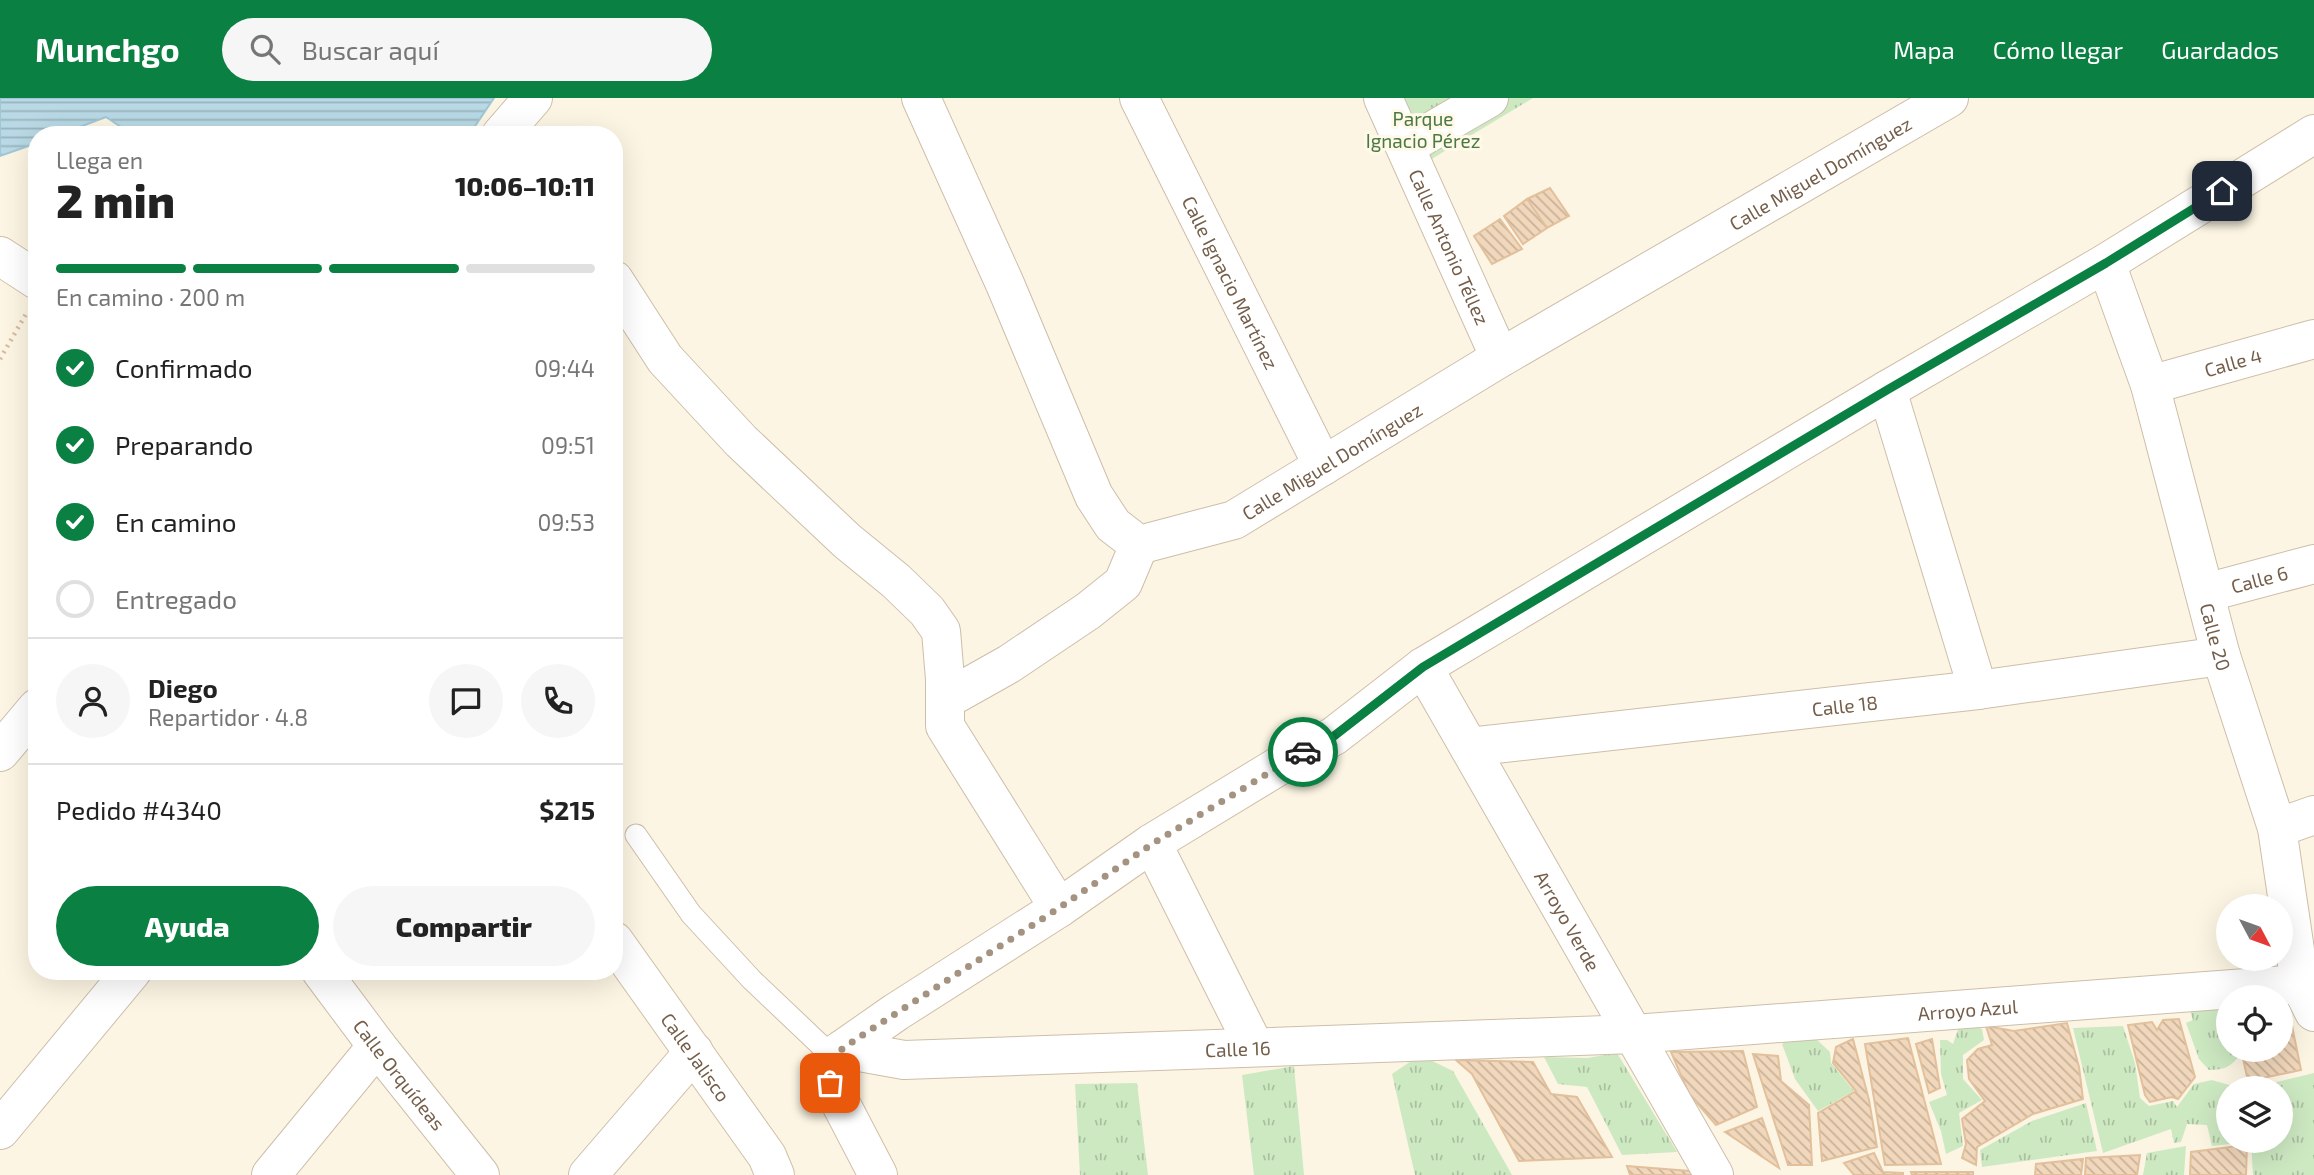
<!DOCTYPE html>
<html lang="es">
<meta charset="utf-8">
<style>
body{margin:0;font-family:"Exo 2",sans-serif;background:#f6f6f6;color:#222;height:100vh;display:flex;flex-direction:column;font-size:26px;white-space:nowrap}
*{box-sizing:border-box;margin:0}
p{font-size:23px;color:#767676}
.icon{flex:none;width:38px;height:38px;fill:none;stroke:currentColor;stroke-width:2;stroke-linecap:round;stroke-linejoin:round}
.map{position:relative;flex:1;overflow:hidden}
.side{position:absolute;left:28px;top:28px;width:595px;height:854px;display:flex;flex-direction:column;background:#fff;border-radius:28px;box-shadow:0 7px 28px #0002}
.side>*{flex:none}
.needle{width:46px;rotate:131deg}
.fabs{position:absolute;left:2216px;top:796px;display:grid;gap:14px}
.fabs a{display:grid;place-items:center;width:77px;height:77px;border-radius:50%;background:#fff;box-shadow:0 7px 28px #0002;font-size:35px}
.pin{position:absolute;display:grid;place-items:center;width:60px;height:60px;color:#fff;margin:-30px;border-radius:14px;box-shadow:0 4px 10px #0006}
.courier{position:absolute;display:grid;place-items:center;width:70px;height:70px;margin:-35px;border:5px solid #0b8043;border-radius:50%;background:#fff;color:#222;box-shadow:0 2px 9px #0007}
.summary em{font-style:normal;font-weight:800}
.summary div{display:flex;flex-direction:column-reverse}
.summary{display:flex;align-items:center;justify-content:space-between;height:119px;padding:0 28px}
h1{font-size:46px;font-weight:800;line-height:52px}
.bar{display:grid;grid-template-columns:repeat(4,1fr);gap:10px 7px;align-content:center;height:84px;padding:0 28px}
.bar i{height:9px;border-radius:5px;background:#e0e0e0}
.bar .selected{background:#0b8043}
.bar p{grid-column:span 4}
.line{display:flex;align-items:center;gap:18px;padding:0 28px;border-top:2px solid #e0e0e0}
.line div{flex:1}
.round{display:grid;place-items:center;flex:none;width:74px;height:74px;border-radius:37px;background:#f6f6f6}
ol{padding:0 28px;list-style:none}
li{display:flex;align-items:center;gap:21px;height:77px}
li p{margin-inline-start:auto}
li .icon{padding:7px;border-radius:50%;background:#0b8043;color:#fff;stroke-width:4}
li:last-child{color:#767676}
li i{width:38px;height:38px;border:4px solid #e0e0e0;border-radius:50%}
.action{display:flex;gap:14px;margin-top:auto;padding:14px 28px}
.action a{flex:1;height:80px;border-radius:42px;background:#0b8043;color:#fff;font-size:28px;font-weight:800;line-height:80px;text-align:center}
.action a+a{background:#f6f6f6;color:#222}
header{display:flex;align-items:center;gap:42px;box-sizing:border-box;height:98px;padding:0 35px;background:#0b8043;color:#fff}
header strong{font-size:33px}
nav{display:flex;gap:38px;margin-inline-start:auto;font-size:24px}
.search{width:490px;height:63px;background:#f6f6f6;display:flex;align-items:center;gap:18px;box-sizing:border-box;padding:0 24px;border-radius:38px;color:#767676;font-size:26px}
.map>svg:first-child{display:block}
.grass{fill:url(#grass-tufts)}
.water{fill:url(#water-rules);stroke:#9fc7d7;stroke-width:2}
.building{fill:url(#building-back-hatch);stroke:#e3c09c;stroke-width:2}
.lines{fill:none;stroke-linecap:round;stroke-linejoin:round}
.lane-casing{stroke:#cdbeaa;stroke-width:23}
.street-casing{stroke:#cdbeaa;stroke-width:40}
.secondary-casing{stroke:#d0bfa8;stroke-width:40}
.path{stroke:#d6bb9f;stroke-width:4.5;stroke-dasharray:2 5;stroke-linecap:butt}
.lane{stroke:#fff;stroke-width:21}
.street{stroke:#fff;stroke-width:38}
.secondary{stroke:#fff;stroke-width:38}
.done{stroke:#a49380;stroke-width:7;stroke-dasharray:0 12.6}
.route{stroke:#0b8043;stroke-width:9}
.labels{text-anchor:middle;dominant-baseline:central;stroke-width:6;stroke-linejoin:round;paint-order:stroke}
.park-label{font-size:19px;fill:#4c7942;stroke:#fff9e9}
.street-label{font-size:19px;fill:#745e4a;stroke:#fff9e9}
</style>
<header>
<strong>Munchgo</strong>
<div class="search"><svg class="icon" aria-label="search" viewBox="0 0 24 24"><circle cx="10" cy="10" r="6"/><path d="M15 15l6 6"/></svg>Buscar aquí</div>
<nav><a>Mapa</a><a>Cómo llegar</a><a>Guardados</a></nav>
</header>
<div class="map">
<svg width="2314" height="1077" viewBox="0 0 2314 1077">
<defs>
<pattern id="grass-tufts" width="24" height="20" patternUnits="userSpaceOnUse" patternTransform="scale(1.75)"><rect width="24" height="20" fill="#cde9c2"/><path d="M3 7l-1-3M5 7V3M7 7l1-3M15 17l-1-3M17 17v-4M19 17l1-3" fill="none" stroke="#abc0a0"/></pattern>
<pattern id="water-rules" width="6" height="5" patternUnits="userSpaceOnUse" patternTransform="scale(1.75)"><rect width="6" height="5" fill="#b8d9e5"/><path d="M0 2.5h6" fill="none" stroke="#9ab3bc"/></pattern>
<pattern id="building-back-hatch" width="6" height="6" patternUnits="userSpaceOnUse" patternTransform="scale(1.75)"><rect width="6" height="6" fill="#f1d7bb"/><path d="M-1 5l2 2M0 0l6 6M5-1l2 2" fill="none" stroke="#c8b29a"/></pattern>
</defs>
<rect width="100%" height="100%" fill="#fcf5e3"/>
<!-- grass -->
<path class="grass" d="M1375 0H1533L1410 74Z
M2228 900V952H2237L2239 958C2231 969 2223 972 2209 972L2199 961 2186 925 2193 922 2186 901Z
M1961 923 1982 931 1984 942 1963 957V981L1982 1002 1959 1015 1963 1048 1946 1056 1941 1033 1929 1004 1947 997 1941 976 1940 942H1947L1953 946Z
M2123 928 2135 965 2140 1000 2149 1008 2173 1003 2177 1009 2194 986 2212 982 2239 990H2228V1043H2234L2230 1046 2212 1048 2207 1027 2187 1026 2181 1044 2174 1045 2171 1031 2103 1055 2073 930Z
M1793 940 1816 941 1830 954 1831 965 1854 993 1818 1013 1795 981 1782 946Z
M1617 955 1677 1054 1622 1057 1587 989 1558 986 1544 959 1587 960Z
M1420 957 1453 973 1512 1077H1415L1392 976Z
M1294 968 1304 1077H1254L1242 977Z
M2314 975V1077H2253L2251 1043H2280V990H2256V989Z
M1137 985 1148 1077H1080L1075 986Z
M2086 1005 2097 1053 1982 1069 1980 1052 2032 1023Z
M2186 1048 2184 1077H2143L2147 1055Z"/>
<!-- water -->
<path class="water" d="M0 0H494L469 37H133L106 19 58 37H37V45L0 58Z"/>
<!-- building -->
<path class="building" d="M1550 90 1569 118 1547 130 1527 101Z
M1527 101 1547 130 1523 146 1504 118Z
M1500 121 1522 151 1492 166 1474 138Z
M2280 915 2290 918 2301 972 2248 983 2241 952H2280Z
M2179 921 2195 979 2178 1001 2172 999 2150 1004 2145 997 2128 927 2152 924 2157 932 2163 922Z
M2067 925 2079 969 2083 1001 2033 1016 1977 1049 1976 1067 1962 1060 1966 1046 1962 1021 1985 1003 1969 981 1967 962 1978 951 1992 947 1986 928 2014 933Z
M1908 940 1941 1066 1885 1067 1865 946Z
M1853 941 1869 1002 1877 1049 1822 1063 1818 1015 1856 993 1833 965 1836 949Z
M1932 941 1940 990 1929 995 1916 946Z
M1743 953 1757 1009 1716 1027 1689 996 1671 954Z
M1753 956 1778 958 1781 983 1809 1007 1812 1067H1788Z
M1456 962 1533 964 1551 996 1577 999 1612 1059 1519 1063 1472 976Z
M1762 1020 1779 1070 1725 1034Z
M2247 1047 2246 1077H2190L2191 1054Z
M1874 1055 1883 1074 1903 1075V1077H1854L1844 1065Z
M2140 1057 2137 1077H2085L2086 1060Z
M2083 1061 2081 1077H2035L2036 1066Z
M1627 1068 1690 1073 1692 1077H1630Z
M1911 1074H1973V1077H1912Z"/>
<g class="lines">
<!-- lane casing -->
<g class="lane-casing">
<path id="lane" d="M636 737 691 816 752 882 832 958"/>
</g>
<!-- street casing -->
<g class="street-casing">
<g id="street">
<path id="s1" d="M921 0 1005 186 1094 398 1113 427 1139 447 1234 422 1500 260 1949 0"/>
<path id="s2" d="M1139 0 1323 368"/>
<path id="s3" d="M1383 0 1500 260"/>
<path d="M501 37 533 0"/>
<path d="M1406 48 1489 0"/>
<path id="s4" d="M2106 165 2150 287 2221 558 2277 730 2300 886 2314 914"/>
<path d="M614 182 665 261 741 343 847 443 896 483 927 513 941 533 945 581V628L1059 810"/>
<path id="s5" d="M2150 287 2314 241"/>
<path d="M1887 292 1978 592"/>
<path id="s6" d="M2205 495 2314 466"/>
<path id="s7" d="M1423 569 1714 1077"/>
<path d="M945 602 1009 566 1088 513 1123 485 1139 447"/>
<path id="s8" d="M1469 649 1978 592 2221 558"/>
<path d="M0 654 37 610"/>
<path d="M2277 730 2314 717"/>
<path d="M1152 745 1254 948"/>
<path id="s9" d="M321 873 377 948 480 1077"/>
<path id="s10" d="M843 951 904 962 1634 936 2300 886"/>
<path d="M0 1032 132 873"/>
<path d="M271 1077 377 948"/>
<path d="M588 1077 694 954"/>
</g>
</g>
<!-- secondary casing -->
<g class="secondary-casing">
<g id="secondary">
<path d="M0 158 37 182"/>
<path id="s11" d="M614 843 767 1058 775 1077"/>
<path d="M878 1077 830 985 828 969 832 958 843 951 896 914 1059 810 1152 745 1282 666 1334 638 1423 569 1887 292 2106 165 2314 36"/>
</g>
</g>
<!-- path -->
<path class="path" d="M0 261 26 216"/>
<!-- lane -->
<use href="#lane" class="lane"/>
<!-- street -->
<use href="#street" class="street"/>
<!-- secondary -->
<use href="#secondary" class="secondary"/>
</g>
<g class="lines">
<!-- done -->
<path class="done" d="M830 985C827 956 839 954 861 938L1059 810 1152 746 1303 654"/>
<!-- route -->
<path class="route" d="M1303 654 1334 638 1423 569 1887 292 2106 165 2222 93"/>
</g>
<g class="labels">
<!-- park labels -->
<g class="park-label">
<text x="1423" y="20">Parque<tspan x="1423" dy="22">Ignacio Pérez</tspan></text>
</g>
<!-- street labels -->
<g class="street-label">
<text stroke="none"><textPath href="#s1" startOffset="1281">Calle Miguel Domínguez</textPath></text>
<text stroke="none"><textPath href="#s3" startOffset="163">Calle Antonio Téllez</textPath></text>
<text stroke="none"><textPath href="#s2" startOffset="206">Calle Ignacio Martínez</textPath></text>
<text stroke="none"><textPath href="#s5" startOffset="86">Calle 4</textPath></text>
<text stroke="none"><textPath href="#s1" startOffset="714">Calle Miguel Domínguez</textPath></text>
<text stroke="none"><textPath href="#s6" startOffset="56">Calle 6</textPath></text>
<text stroke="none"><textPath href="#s4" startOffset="390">Calle 20</textPath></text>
<text stroke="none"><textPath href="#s8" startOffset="378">Calle 18</textPath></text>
<text stroke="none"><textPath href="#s7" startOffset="292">Arroyo Verde</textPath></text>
<text stroke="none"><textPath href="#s10" startOffset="1127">Arroyo Azul</textPath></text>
<text stroke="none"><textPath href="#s10" startOffset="396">Calle 16</textPath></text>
<text stroke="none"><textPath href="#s11" startOffset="142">Calle Jalisco</textPath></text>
<text stroke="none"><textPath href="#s9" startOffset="130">Calle Orquídeas</textPath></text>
</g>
</g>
</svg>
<div class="fabs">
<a><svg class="needle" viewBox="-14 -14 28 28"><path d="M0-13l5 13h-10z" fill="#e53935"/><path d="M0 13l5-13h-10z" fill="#767676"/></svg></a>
<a><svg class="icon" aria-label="locate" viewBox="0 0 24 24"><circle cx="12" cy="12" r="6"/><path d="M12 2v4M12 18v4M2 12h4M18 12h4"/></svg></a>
<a><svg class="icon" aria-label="layers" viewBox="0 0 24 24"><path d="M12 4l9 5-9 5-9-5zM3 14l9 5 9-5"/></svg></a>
</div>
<div class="pin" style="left:830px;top:985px;background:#ea580c"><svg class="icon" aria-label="bag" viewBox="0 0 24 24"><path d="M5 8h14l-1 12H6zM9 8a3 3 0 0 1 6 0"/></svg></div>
<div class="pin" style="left:2222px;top:93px;background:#1f2937"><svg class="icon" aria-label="home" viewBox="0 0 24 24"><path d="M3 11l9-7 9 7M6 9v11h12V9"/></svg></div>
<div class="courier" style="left:1303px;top:654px"><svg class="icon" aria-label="car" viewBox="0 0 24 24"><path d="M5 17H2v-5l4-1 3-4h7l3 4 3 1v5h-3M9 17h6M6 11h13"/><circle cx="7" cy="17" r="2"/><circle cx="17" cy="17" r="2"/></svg></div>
<section class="side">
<div class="summary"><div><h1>2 min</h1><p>Llega en</p></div><em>10:06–10:11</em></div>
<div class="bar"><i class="selected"></i><i class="selected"></i><i class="selected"></i><i></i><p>En camino · 200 m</p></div>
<ol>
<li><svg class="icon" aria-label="check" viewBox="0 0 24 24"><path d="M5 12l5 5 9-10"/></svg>Confirmado<p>09:44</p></li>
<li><svg class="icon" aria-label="check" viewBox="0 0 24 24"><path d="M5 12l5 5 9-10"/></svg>Preparando<p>09:51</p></li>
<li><svg class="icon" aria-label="check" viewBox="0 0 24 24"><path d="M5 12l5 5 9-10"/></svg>En camino<p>09:53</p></li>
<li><i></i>Entregado</li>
</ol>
<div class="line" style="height:126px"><a class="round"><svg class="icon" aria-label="person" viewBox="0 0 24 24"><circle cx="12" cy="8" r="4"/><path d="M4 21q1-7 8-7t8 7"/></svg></a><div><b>Diego</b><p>Repartidor · 4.8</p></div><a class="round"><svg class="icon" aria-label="chat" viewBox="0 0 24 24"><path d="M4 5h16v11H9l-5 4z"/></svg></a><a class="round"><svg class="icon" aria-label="phone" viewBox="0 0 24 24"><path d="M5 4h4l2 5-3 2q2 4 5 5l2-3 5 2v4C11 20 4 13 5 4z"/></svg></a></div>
<div class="line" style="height:91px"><div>Pedido #4340</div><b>$215</b></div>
<div class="action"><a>Ayuda</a><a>Compartir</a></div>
</section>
</div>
